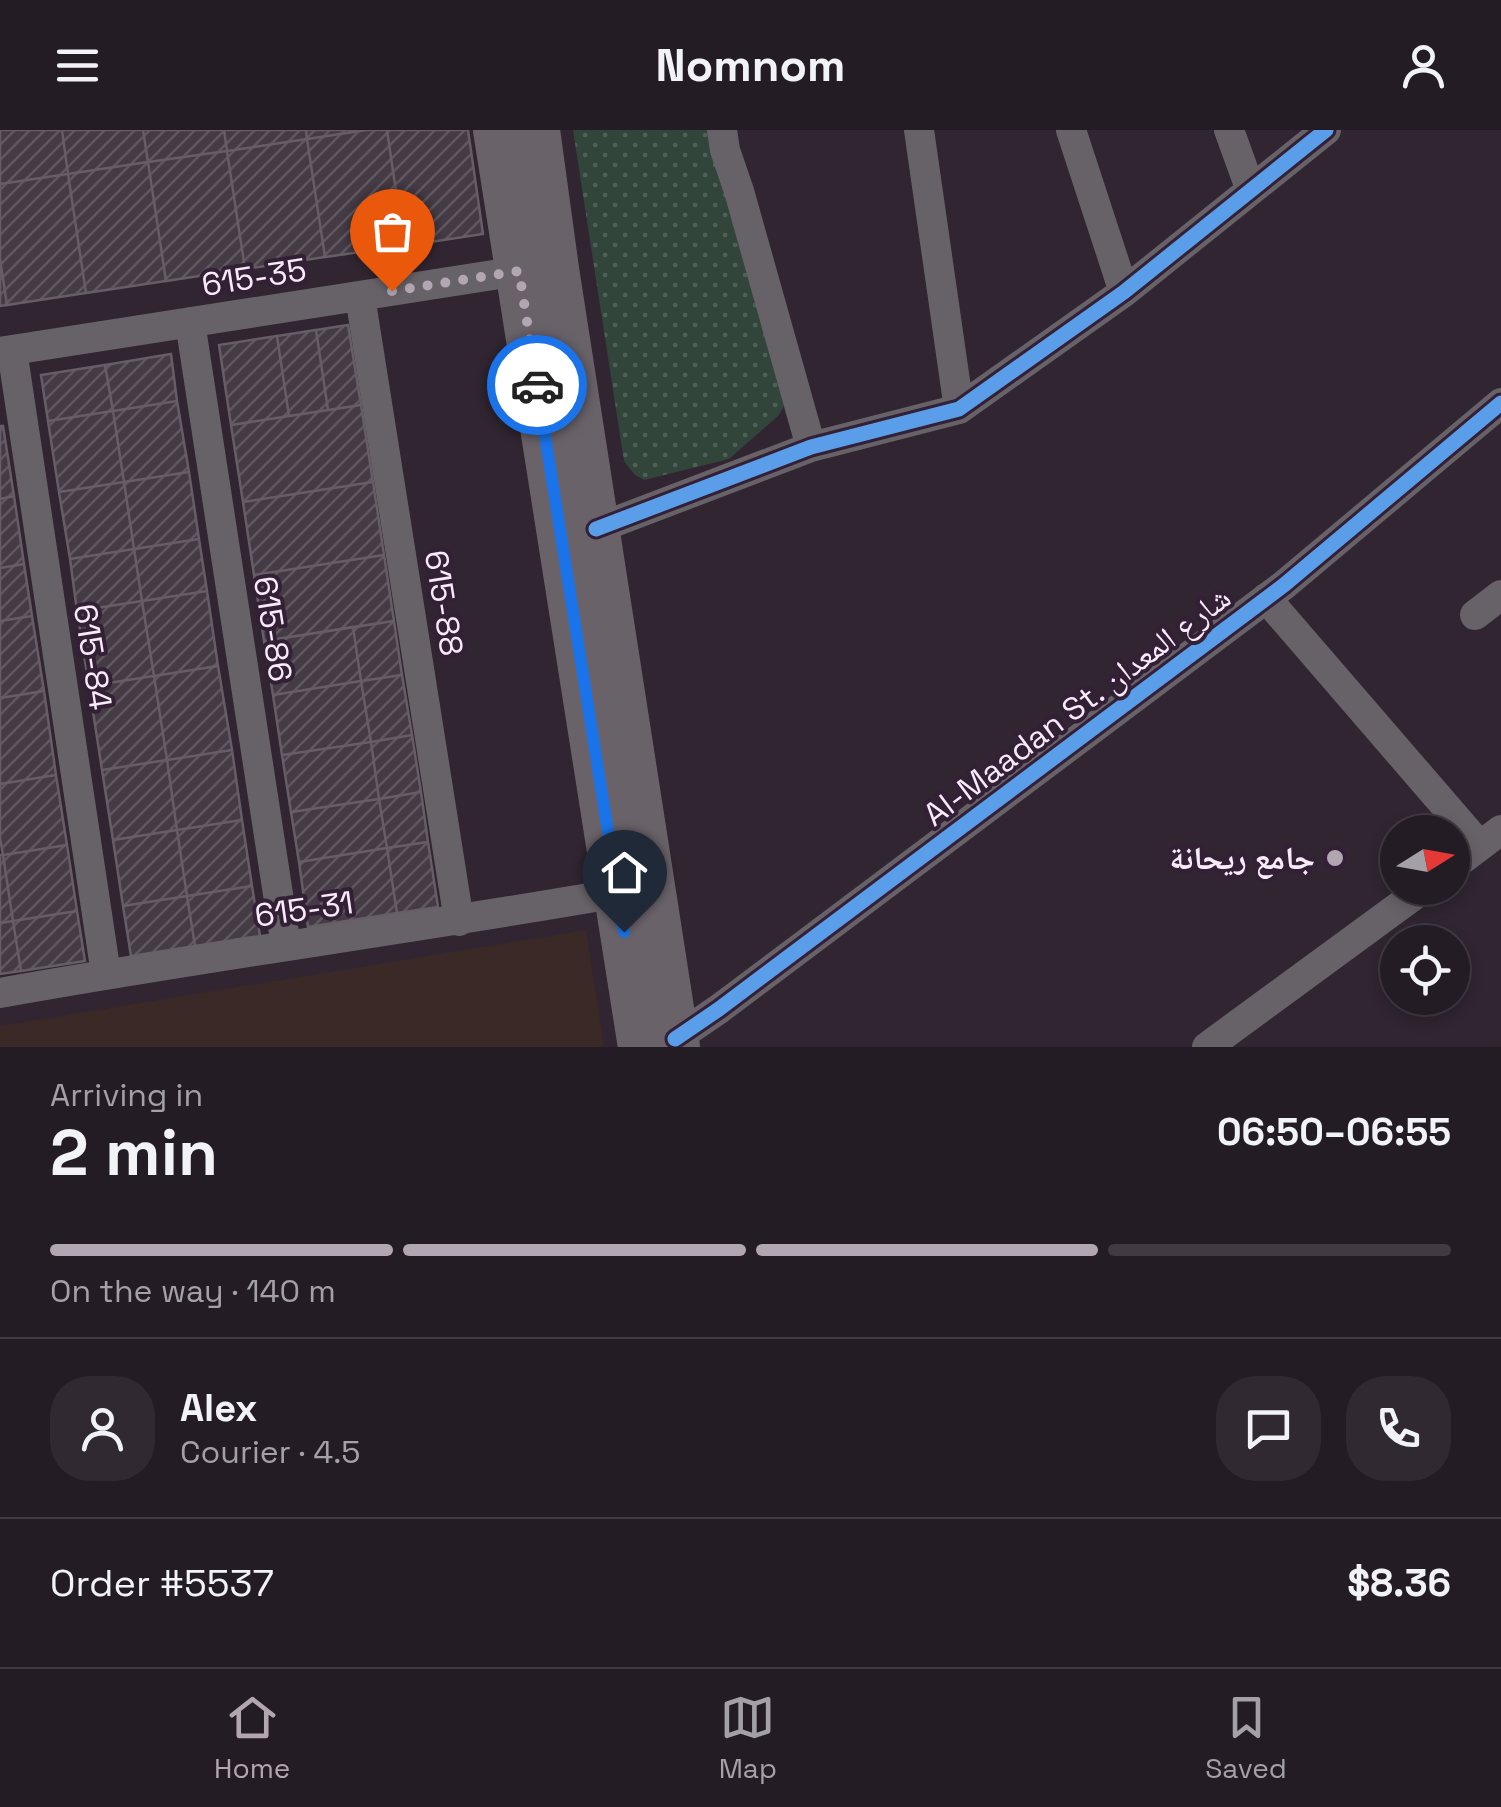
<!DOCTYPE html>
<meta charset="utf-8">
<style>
body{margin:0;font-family:"Space Grotesk","Noto Naskh Arabic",sans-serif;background:#302932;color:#f1f3f6;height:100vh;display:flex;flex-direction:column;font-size:38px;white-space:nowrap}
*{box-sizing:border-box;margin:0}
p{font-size:32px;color:#a3a1a7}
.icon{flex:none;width:55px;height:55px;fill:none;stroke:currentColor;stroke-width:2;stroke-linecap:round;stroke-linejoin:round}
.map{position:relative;height:917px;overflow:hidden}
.details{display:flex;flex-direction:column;background:#241c25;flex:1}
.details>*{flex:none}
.needle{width:65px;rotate:79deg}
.buttons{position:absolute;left:1380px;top:685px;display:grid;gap:20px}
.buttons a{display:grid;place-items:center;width:90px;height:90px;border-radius:50%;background:#241c25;box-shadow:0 5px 15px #0003,0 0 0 2px #413a42;font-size:50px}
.pin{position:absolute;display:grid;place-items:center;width:85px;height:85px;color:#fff;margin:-102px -42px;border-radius:50% 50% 50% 0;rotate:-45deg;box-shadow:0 0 10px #0007}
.pin .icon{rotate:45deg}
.courier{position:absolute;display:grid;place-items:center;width:100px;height:100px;margin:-50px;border:8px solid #1a73e8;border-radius:50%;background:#fff;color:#222;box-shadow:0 2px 12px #0007}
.summary em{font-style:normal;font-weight:700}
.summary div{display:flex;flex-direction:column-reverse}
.summary{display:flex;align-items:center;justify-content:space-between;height:170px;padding:0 50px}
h1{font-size:65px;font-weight:700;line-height:75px}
.bar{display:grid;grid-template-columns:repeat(4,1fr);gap:15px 10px;align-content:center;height:120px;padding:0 50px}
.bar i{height:12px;border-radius:8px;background:#413a42}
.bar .current{background:#b2a6b3}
.bar p{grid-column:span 4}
.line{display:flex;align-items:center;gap:25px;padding:0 50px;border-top:2px solid #413a42}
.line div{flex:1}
.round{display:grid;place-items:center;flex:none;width:105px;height:105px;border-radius:40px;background:#302932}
header{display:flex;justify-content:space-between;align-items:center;height:130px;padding:0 50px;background:#241c25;font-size:45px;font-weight:700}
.menu{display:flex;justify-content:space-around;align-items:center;height:140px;border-top:2px solid #413a42;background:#241c25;font-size:28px;color:#a3a1a7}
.menu a{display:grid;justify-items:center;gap:5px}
.menu .current{color:#b2a6b3}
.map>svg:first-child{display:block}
.education{fill:#3b2927}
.grass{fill:url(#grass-dots)}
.building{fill:url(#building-hatch);stroke:#665d67;stroke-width:2.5}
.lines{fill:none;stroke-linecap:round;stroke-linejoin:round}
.minor{stroke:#676267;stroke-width:30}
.primary{stroke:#6a6269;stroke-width:48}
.cycleway-casing{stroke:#332036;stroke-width:21}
.cycleway{stroke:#5a9eea;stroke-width:15}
.done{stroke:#b2a6b3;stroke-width:10;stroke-dasharray:0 18}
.route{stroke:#1a73e8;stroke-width:12}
.poi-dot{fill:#b2a6b3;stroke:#332036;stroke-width:4}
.labels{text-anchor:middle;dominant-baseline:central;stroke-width:8;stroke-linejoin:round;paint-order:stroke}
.street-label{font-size:32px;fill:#f8ebf9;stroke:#332036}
.poi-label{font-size:32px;font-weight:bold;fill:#f8ebf9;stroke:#332036;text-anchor:end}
</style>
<header><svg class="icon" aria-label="menu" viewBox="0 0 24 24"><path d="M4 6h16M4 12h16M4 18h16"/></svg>Nomnom<svg class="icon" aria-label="person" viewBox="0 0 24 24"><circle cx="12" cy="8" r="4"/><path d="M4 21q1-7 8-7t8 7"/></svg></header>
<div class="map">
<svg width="1501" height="917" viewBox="0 0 1501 917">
<defs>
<pattern id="grass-dots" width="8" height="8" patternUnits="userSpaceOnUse" patternTransform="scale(2.5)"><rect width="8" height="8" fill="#32453b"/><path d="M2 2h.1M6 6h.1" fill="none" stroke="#506058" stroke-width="1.8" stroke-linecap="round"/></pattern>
<pattern id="building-hatch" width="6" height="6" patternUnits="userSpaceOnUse" patternTransform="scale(2.5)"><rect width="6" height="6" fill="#443b45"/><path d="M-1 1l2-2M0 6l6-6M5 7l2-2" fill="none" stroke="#605861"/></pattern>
</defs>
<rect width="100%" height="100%" fill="#302531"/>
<!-- education -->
<path class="education" d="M586 800 604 917H0V896Z"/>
<!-- grass -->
<path class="grass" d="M573 0H708L784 276 778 286 729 329 644 350 635 345 624 331Z"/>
<!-- building -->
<path class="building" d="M0 0H62L68 44 0 54Z
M62 0H143L148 32 68 44Z
M143 0H224L227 21 148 32Z
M224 0H306L307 9 227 21Z
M306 0H367L307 9Z
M367 0H387L404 116 325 127 307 9Z
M387 0H468L483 104 404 116Z
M307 9 325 127 245 139 227 21Z
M227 21 245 139 166 151 148 32Z
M148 32 166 151 86 163 68 44Z
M68 44 86 163 7 175 0 129V54Z
M0 129 7 175 0 176Z
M348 195 361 275 328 280 316 200Z
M316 200 328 280 289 286 277 206Z
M277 206 289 286 231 295 219 215Z
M171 224 177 271 113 281 105 235Z
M105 235 113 281 48 291 41 245Z
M177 271 189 342 124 352 113 281Z
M361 275 373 352 243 372 231 295Z
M113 281 124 352 59 362 48 291Z
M0 296H3L14 366 0 369Z
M189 342 199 409 134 419 124 352Z
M124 352 134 419 70 429 59 362Z
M373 352 384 425 254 445 243 372Z
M14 366 24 434 0 438V369Z
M199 409 207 461 142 471 134 419Z
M134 419 142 471 77 481 70 429Z
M384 425 394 491 264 511 254 445Z
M24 434 32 486 0 491V438Z
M207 461 218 536 154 546 142 471Z
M142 471 154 546 89 556 77 481Z
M32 486 44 561 0 568V491Z
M394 491 402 545 361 551 353 497Z
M353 497 361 551 273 565 264 511Z
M218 536 232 620 167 630 154 546Z
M402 545 412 605 371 612 361 551Z
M154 546 167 630 102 640 89 556Z
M361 551 371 612 282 625 273 565Z
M44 561 56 645 0 654V568Z
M412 605 421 662 379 669 371 612Z
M371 612 379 669 291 682 282 625Z
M232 620 242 690 177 700 167 630Z
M167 630 177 700 113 710 102 640Z
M56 645 67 715 3 725 0 708V654Z
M421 662 428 712 387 718 379 669Z
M379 669 387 718 299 732 291 682Z
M242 690 252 756 187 766 177 700Z
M177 700 187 766 123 776 113 710Z
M428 712 438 777 397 783 387 718Z
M67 715 77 781 13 791 3 725Z
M387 718 397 783 308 797 299 732Z
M0 725H3L13 791 0 793Z
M252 756 260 806 195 816 187 766Z
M187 766 195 816 131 826 123 776Z
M77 781 85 831 21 841 13 791Z
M13 791 21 841 0 844V793Z"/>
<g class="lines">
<!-- minor -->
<path class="minor" d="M722 0 725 20 739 61 811 317
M919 0 959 279
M1071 0 1124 162
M1229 0 1250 58
M360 166 459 791
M190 192 286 816
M12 220 106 844
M0 222 519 141
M596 399 811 317 959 279 1124 162 1326 0
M1266 468 1480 716
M1475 485 1501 465
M1452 737 1501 700
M0 863C205 826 412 799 618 763
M675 909 719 879 1284 455 1501 273
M1207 917 1424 758"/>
<!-- primary -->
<path class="primary" d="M497 0 642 917
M536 0 555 139 676 917"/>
<!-- cycleway casing -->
<g class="cycleway-casing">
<path id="cycleway" d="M596 399 811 317 959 279 1124 162 1326 0
M675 909 719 879 1284 455 1501 273"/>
</g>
<!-- cycleway -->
<use href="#cycleway" class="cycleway"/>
</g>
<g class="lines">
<!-- done -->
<path class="done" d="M392 161 519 141 537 255"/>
<!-- route -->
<path class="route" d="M537 255 624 802"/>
</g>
<!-- markers -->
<circle class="poi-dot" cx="1335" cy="728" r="10"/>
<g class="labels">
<!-- street labels -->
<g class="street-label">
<text transform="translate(254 147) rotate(-9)">615-35</text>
<text transform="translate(444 473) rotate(81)">615-88</text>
<text transform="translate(273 499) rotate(81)">615-86</text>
<text transform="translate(93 527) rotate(81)">615-84</text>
<text transform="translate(1077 576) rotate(-37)">Al-Maadan St. شارع المعدان</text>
<text transform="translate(304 779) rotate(-8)">615-31</text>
</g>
<!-- poi labels -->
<g class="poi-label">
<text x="1315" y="728">جامع ريحانة</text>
</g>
</g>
</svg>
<div class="buttons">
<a><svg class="needle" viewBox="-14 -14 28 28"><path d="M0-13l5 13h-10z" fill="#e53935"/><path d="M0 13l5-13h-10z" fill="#a3a1a7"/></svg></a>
<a><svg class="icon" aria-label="locate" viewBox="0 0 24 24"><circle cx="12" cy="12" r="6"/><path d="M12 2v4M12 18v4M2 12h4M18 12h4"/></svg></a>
</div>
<div class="pin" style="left:392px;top:161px;background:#ea580c"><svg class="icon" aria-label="bag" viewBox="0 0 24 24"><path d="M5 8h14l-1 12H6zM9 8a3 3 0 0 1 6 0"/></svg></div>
<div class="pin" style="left:624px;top:802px;background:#1f2937"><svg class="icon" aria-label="home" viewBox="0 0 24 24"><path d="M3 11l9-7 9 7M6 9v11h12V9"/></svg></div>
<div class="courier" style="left:537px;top:255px"><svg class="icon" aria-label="car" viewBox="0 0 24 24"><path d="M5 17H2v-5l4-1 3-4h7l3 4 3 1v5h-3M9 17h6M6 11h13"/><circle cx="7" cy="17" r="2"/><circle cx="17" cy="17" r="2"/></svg></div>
</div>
<section class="details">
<div class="summary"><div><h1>2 min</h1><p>Arriving in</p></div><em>06:50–06:55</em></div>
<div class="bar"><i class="current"></i><i class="current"></i><i class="current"></i><i></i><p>On the way · 140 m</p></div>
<div class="line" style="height:180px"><a class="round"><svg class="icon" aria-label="person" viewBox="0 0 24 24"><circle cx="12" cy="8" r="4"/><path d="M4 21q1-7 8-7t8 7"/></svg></a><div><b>Alex</b><p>Courier · 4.5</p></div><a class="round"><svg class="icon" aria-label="chat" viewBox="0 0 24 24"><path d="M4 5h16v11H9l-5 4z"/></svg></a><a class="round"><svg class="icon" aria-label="phone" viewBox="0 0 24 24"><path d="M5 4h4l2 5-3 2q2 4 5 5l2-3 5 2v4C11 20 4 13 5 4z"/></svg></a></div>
<div class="line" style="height:130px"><div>Order #5537</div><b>$8.36</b></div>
</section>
<nav class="menu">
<a class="current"><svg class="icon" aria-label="home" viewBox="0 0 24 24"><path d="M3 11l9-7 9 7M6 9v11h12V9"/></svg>Home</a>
<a><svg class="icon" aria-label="map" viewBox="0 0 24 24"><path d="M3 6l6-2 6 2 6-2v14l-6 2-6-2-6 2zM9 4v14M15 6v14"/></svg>Map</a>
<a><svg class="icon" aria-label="saved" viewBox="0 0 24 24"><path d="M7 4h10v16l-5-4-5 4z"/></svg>Saved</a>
</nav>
